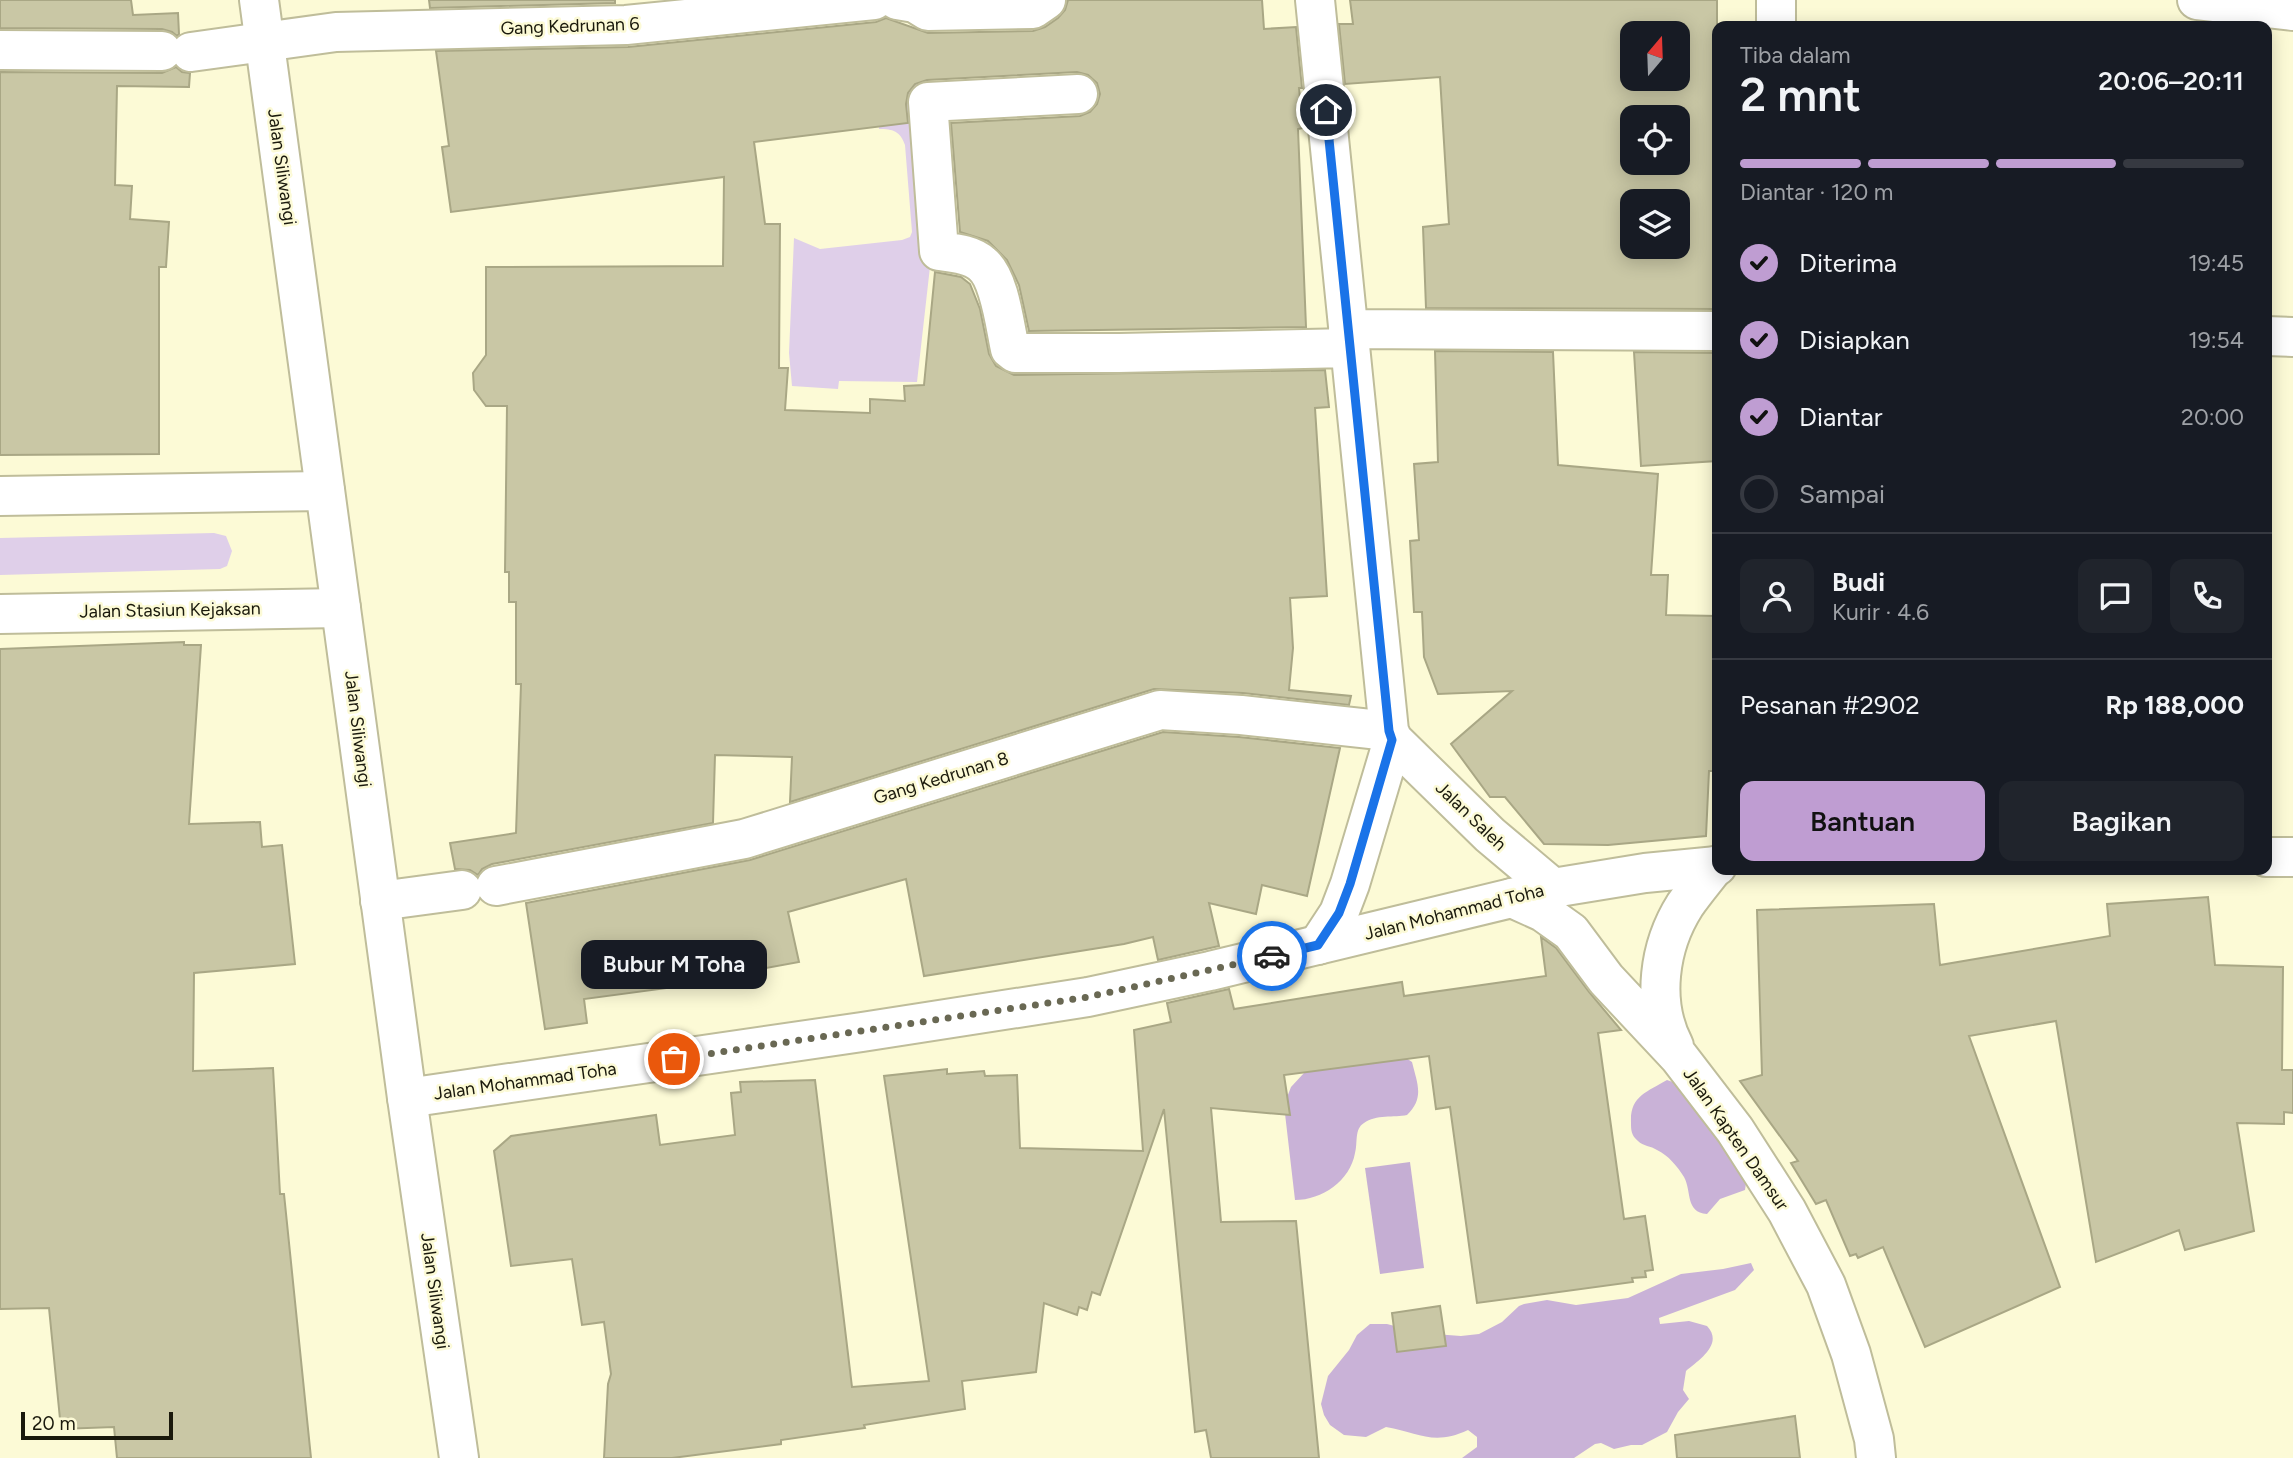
<!DOCTYPE html>
<html lang="id">
<meta charset="utf-8">
<style>
body{margin:0;font-family:Figtree,sans-serif;background:#20242c;color:#f1f3f6;height:100vh;display:flex;flex-direction:column;font-size:26px;white-space:nowrap}
*{box-sizing:border-box;margin:0}
p{font-size:23px;color:#9ea1a6}
.icon{flex:none;width:38px;height:38px;fill:none;stroke:currentColor;stroke-width:2;stroke-linecap:round;stroke-linejoin:round}
.map{position:relative;flex:1;overflow:hidden}
.panel{position:absolute;left:1712px;top:21px;width:560px;height:854px;display:flex;flex-direction:column;background:#171b24;border-radius:14px;box-shadow:0 4px 18px #0003}
.panel>*{flex:none}
.needle{width:46px;rotate:19deg}
.fabs{position:absolute;left:1620px;top:21px;display:grid;gap:14px}
.fabs a{display:grid;place-items:center;width:70px;height:70px;border-radius:14px;background:#171b24;box-shadow:0 4px 18px #0003;font-size:35px}
.scale{position:absolute;left:21px;bottom:18px;width:152px;box-sizing:border-box;padding-left:7px;border:4px solid #1a190c;border-top:0;font-size:19px;line-height:24px;white-space:nowrap;color:#1a190c;-webkit-text-stroke:5px #fcfad6;paint-order:stroke}
.pin{position:absolute;display:grid;place-items:center;width:60px;height:60px;color:#fff;margin:-30px;border:4px solid #fff;border-radius:50%;box-shadow:0 2px 7px #0007}
.courier{position:absolute;display:grid;place-items:center;width:70px;height:70px;margin:-35px;border:5px solid #1a73e8;border-radius:50%;background:#fff;color:#222;box-shadow:0 2px 9px #0007}
.bubble{position:absolute;height:49px;border-radius:14px;background:#171b24;box-shadow:0 4px 18px #0003;font-size:23px;font-weight:600;line-height:49px;text-align:center}
.head em{font-style:normal;font-weight:600}
.head div{display:flex;flex-direction:column-reverse}
.head{display:flex;align-items:center;justify-content:space-between;height:119px;padding:0 28px}
h1{font-size:46px;font-weight:600;line-height:52px}
.bar{display:grid;grid-template-columns:repeat(4,1fr);gap:10px 7px;align-content:center;height:84px;padding:0 28px}
.bar i{height:9px;border-radius:5px;background:#363941}
.bar .current{background:#bf9dd2}
.bar p{grid-column:span 4}
.line{display:flex;align-items:center;gap:18px;padding:0 28px;border-top:2px solid #363941}
.line div{flex:1}
.round{display:grid;place-items:center;flex:none;width:74px;height:74px;border-radius:14px;background:#20242c}
ol{padding:0 28px;list-style:none}
li{display:flex;align-items:center;gap:21px;height:77px}
li p{margin-inline-start:auto}
li .icon{padding:7px;border-radius:50%;background:#bf9dd2;color:#111;stroke-width:4}
li:last-child{color:#9ea1a6}
li i{width:38px;height:38px;border:4px solid #363941;border-radius:50%}
.action{display:flex;gap:14px;margin-top:auto;padding:14px 28px}
.action a{flex:1;height:80px;border-radius:14px;background:#bf9dd2;color:#111;font-size:28px;font-weight:600;line-height:80px;text-align:center}
.action a+a{background:#20242c;color:#f1f3f6}
.map>svg:first-child{display:block}
.green{fill:#dfcfe9}
.forest{fill:#c9b2d7}
.water{fill:#c5aed3}
.building{fill:#c9c7a5;stroke:#a9a785;stroke-width:2;fill-rule:evenodd}
.lines{fill:none;stroke-linecap:round;stroke-linejoin:round}
.minor-casing{stroke:#bfbd9a;stroke-width:42}
.tertiary-casing{stroke:#bfbd9a;stroke-width:42}
.secondary-casing{stroke:#bfbd9a;stroke-width:42}
.minor{stroke:#fff;stroke-width:38}
.tertiary{stroke:#fff;stroke-width:38}
.secondary{stroke:#fff;stroke-width:38}
.done{stroke:#696853;stroke-width:7;stroke-dasharray:0 12.6}
.route{stroke:#1a73e8;stroke-width:9}
.labels{text-anchor:middle;dominant-baseline:central;stroke-width:5;stroke-linejoin:round;paint-order:stroke}
.street-label{font-size:18px;fill:#1a190c;stroke:#fcfad6}
</style>
<div class="map">
<svg width="2293" height="1458" viewBox="0 0 2293 1458">
<rect width="100%" height="100%" fill="#fcfad6"/>
<!-- green -->
<path class="green" d="M918 75 932 249 917 382 839 381 838 389 792 386 789 353 794 238 820 249 902 240 910 237 912 232 905 145C900 131 893 129 879 129L877 105Z
M214 533 226 536 232 551 227 566 220 569 0 575V538Z"/>
<!-- forest -->
<path class="forest" d="M1403 1056 1412 1062C1417 1083 1425 1098 1407 1115 1394 1118 1376 1114 1364 1123 1354 1129 1358 1143 1355 1153 1350 1181 1322 1200 1295 1200L1284 1105 1291 1087 1304 1073 1323 1062Z
M1667 1080 1684 1086 1708 1107 1746 1183 1745 1190 1720 1199 1707 1214C1685 1212 1692 1192 1684 1177 1678 1167 1668 1155 1657 1150 1651 1146 1643 1146 1638 1141 1631 1135 1631 1130 1631 1122 1630 1096 1647 1092 1667 1080Z
M1751 1263 1754 1270 1735 1290 1659 1318 1660 1324 1689 1321 1707 1326C1724 1344 1699 1360 1686 1371L1683 1390 1689 1399 1678 1412 1667 1432 1642 1445H1631L1614 1449 1601 1443 1595 1444 1574 1458H1462L1477 1447V1437L1468 1430C1434 1446 1419 1433 1386 1427L1366 1437 1344 1435 1330 1425 1324 1415 1321 1404 1328 1376 1349 1350 1357 1335 1370 1324H1387L1421 1333 1461 1336 1479 1334 1502 1322 1519 1306 1524 1304 1547 1300 1576 1305 1628 1298 1681 1274 1723 1269Z"/>
<!-- water -->
<path class="water" d="M1410 1162 1424 1268 1380 1274 1365 1168Z"/>
<!-- building -->
<path class="building" d="M0 0H131L133 15 178 13 179 34 177 36 172 32 162 29 0 28Z
M429 0H615V3L430 8Z
M1068 0H1262L1264 29 1296 27 1302 88H1299L1303 128 1298 129 1306 327 1029 331 1019 285 1007 260 988 241 960 232 951 123 1080 116 1090 112 1097 104 1100 94 1097 83 1088 75 1077 72 927 80 915 84 908 93 906 104 908 123 754 142 765 224H780L779 368H788L785 410 870 413V399L905 401 904 386 924 385 935 272 961 277 970 284 980 309 989 354 996 366 1014 375 1325 370 1329 407 1315 408 1327 596 1290 598 1293 648 1289 690 1351 696 1349 705 1243 693 1154 689 790 802 792 757 715 755 713 823 492 864 482 869 478 875 470 870 455 869 450 843 516 833 521 684H516V602H509V572H505L507 406H486L474 390 473 373 486 355V267L723 266 724 177 451 212 442 147 449 146 436 51 628 47 876 22 886 18 928 33 1033 31 1045 27 1058 18 1065 10Z
M1350 0H1717V309L1426 308 1423 227 1449 224 1440 77 1345 84 1339 24H1353ZM1633 33H1678V79H1633ZM1633 117H1678V163H1633ZM1633 201H1678V247H1633Z
M176 67 182 72 190 73 189 87 117 86 115 185 132 186 130 219 169 222 166 267H159V454L0 455V72L162 73Z
M1435 351 1553 352 1558 465 1658 474 1651 575H1668L1666 615 1717 616V771H1709L1706 836 1608 845 1544 844 1505 797H1490L1451 744 1512 691 1438 694 1424 657 1422 612H1414L1410 541 1419 540 1414 464 1438 462Z
M1634 352 1717 353V461L1641 466Z
M184 642V645H201L189 824 260 822 262 847 282 845 295 964 194 973 193 1071 273 1068 280 1194H284L311 1458H117L114 1427 61 1429 49 1308 0 1309V649Z
M1163 732 1239 737 1340 748 1307 896 1262 885 1256 914 1209 903 1219 946 1158 960 1153 937 1124 944 924 976 906 879 788 912 799 962 755 970 757 976 584 999 587 1023 545 1029 526 903 750 860Z
M2208 897 2215 965 2283 967 2282 1070H2293V1113L2284 1112V1124L2237 1123 2254 1231 2185 1250 2179 1230 2096 1262 2056 1021 1969 1036 2060 1287 1925 1347 1883 1247 1858 1258 1856 1254 1850 1256 1826 1200 1816 1204 1791 1163 1798 1161 1740 1081 1762 1075 1757 910 1934 904 1940 965 2110 936 2107 904Z
M1541 937 1556 948 1589 992 1621 1030 1598 1033 1624 1219 1645 1216 1653 1270 1645 1271 1646 1277 1632 1278 1633 1282 1477 1303 1450 1107 1436 1109 1429 1056 1284 1075 1290 1115 1211 1108 1221 1222 1296 1221 1319 1458H1211L1206 1430 1195 1432 1164 1109 1100 1295 1092 1292 1087 1310 1079 1307 1077 1315 1044 1303 1036 1372 962 1381 965 1409 864 1425 865 1428 781 1440V1444L672 1458H604L608 1384 611 1374 604 1322 582 1325 572 1259 511 1266 494 1151 511 1136 656 1115 660 1145 735 1135 731 1093 741 1092 740 1082 815 1080 852 1387 929 1381 884 1076 947 1069V1074L984 1071 985 1076 1017 1075 1020 1148 1143 1151 1134 1030 1171 1022 1167 1003 1229 989 1234 1009 1402 982 1404 996 1546 976Z
M1440 1306 1446 1346 1397 1352 1392 1313Z
M1795 1416 1800 1458H1677L1675 1435Z"/>
<g class="lines">
<!-- minor casing -->
<g class="minor-casing">
<path id="minor" d="M897 0 915 3 928 11 1033 9 1046 0
M1315 0 1389 731 1393 740 1490 835 1553 888
M2197 0 2293 11
M1776 26V0
M0 50 162 51
M191 52 336 32 626 25 874 0
M1078 94 928 102 939 251C954 253 971 254 982 264 1000 278 1005 327 1010 349L1015 353H1119L1350 348
M1348 329 1717 331
M2266 336 2293 337
M0 496 325 491
M0 614 341 608
M496 886 744 839 1160 710 1241 715 1389 731
M1512 898 1543 912 1571 932 1606 979 1679 1057 1735 1130 1787 1211 1826 1285 1851 1354 1874 1439 1876 1458
M380 901 462 890
M1318 945 1339 913 1350 884 1393 740
M1674 1046C1651 1002 1659 946 1685 905 1694 892 1705 879 1715 866"/>
</g>
<!-- tertiary casing -->
<g class="tertiary-casing">
<path id="tertiary" d="M2266 857H2293
M407 1098 862 1032 1088 997 1210 971 1553 888 1645 873 1717 866"/>
</g>
<!-- secondary casing -->
<g class="secondary-casing">
<path id="secondary" d="M259 0 407 1098 459 1458"/>
</g>
<!-- minor -->
<use href="#minor" class="minor"/>
<!-- tertiary -->
<use href="#tertiary" class="tertiary"/>
<!-- secondary -->
<use href="#secondary" class="secondary"/>
</g>
<g class="lines">
<!-- done -->
<path class="done" d="M674 1059 1088 997 1272 956"/>
<!-- route -->
<path class="route" d="M1272 956 1318 945 1339 913 1350 884 1392 740 1389 731 1326 110"/>
</g>
<g class="labels">
<!-- street labels -->
<g class="street-label">
<text transform="translate(570 26) rotate(-2)">Gang Kedrunan 6</text>
<text transform="translate(282 167) rotate(82)">Jalan Siliwangi</text>
<text transform="translate(170 610) rotate(-1)">Jalan Stasiun Kejaksan</text>
<text transform="translate(358 729) rotate(83)">Jalan Siliwangi</text>
<text transform="translate(941 778) rotate(-17)">Gang Kedrunan 8</text>
<text transform="translate(1471 816) rotate(44)">Jalan Saleh</text>
<text transform="translate(1454 912) rotate(-14)">Jalan Mohammad Toha</text>
<text transform="translate(525 1081) rotate(-8)">Jalan Mohammad Toha</text>
<text transform="translate(1736 1139) rotate(55)">Jalan Kapten Damsur</text>
<text transform="translate(435 1291) rotate(82)">Jalan Siliwangi</text>
</g>
</g>
</svg>
<div class="fabs">
<a><svg class="needle" viewBox="-14 -14 28 28"><path d="M0-13l5 13h-10z" fill="#e53935"/><path d="M0 13l5-13h-10z" fill="#9ea1a6"/></svg></a>
<a><svg class="icon" aria-label="locate" viewBox="0 0 24 24"><circle cx="12" cy="12" r="6"/><path d="M12 2v4M12 18v4M2 12h4M18 12h4"/></svg></a>
<a><svg class="icon" aria-label="layers" viewBox="0 0 24 24"><path d="M12 4l9 5-9 5-9-5zM3 14l9 5 9-5"/></svg></a>
</div>
<div class="scale">20 m</div>
<div class="pin" style="left:674px;top:1059px;background:#ea580c"><svg class="icon" aria-label="bag" viewBox="0 0 24 24"><path d="M5 8h14l-1 12H6zM9 8a3 3 0 0 1 6 0"/></svg></div>
<div class="pin" style="left:1326px;top:110px;background:#1f2937"><svg class="icon" aria-label="home" viewBox="0 0 24 24"><path d="M3 11l9-7 9 7M6 9v11h12V9"/></svg></div>
<div class="courier" style="left:1272px;top:956px"><svg class="icon" aria-label="car" viewBox="0 0 24 24"><path d="M5 17H2v-5l4-1 3-4h7l3 4 3 1v5h-3M9 17h6M6 11h13"/><circle cx="7" cy="17" r="2"/><circle cx="17" cy="17" r="2"/></svg></div>
<div class="bubble" style="left:581px;top:940px;width:186px">Bubur M Toha</div>
<section class="panel">
<div class="head"><div><h1>2 mnt</h1><p>Tiba dalam</p></div><em>20:06–20:11</em></div>
<div class="bar"><i class="current"></i><i class="current"></i><i class="current"></i><i></i><p>Diantar · 120 m</p></div>
<ol>
<li><svg class="icon" aria-label="check" viewBox="0 0 24 24"><path d="M5 12l5 5 9-10"/></svg>Diterima<p>19:45</p></li>
<li><svg class="icon" aria-label="check" viewBox="0 0 24 24"><path d="M5 12l5 5 9-10"/></svg>Disiapkan<p>19:54</p></li>
<li><svg class="icon" aria-label="check" viewBox="0 0 24 24"><path d="M5 12l5 5 9-10"/></svg>Diantar<p>20:00</p></li>
<li><i></i>Sampai</li>
</ol>
<div class="line" style="height:126px"><a class="round"><svg class="icon" aria-label="person" viewBox="0 0 24 24"><circle cx="12" cy="8" r="4"/><path d="M4 21q1-7 8-7t8 7"/></svg></a><div><b>Budi</b><p>Kurir · 4.6</p></div><a class="round"><svg class="icon" aria-label="chat" viewBox="0 0 24 24"><path d="M4 5h16v11H9l-5 4z"/></svg></a><a class="round"><svg class="icon" aria-label="phone" viewBox="0 0 24 24"><path d="M5 4h4l2 5-3 2q2 4 5 5l2-3 5 2v4C11 20 4 13 5 4z"/></svg></a></div>
<div class="line" style="height:91px"><div>Pesanan #2902</div><b>Rp 188,000</b></div>
<div class="action"><a>Bantuan</a><a>Bagikan</a></div>
</section>
</div>
